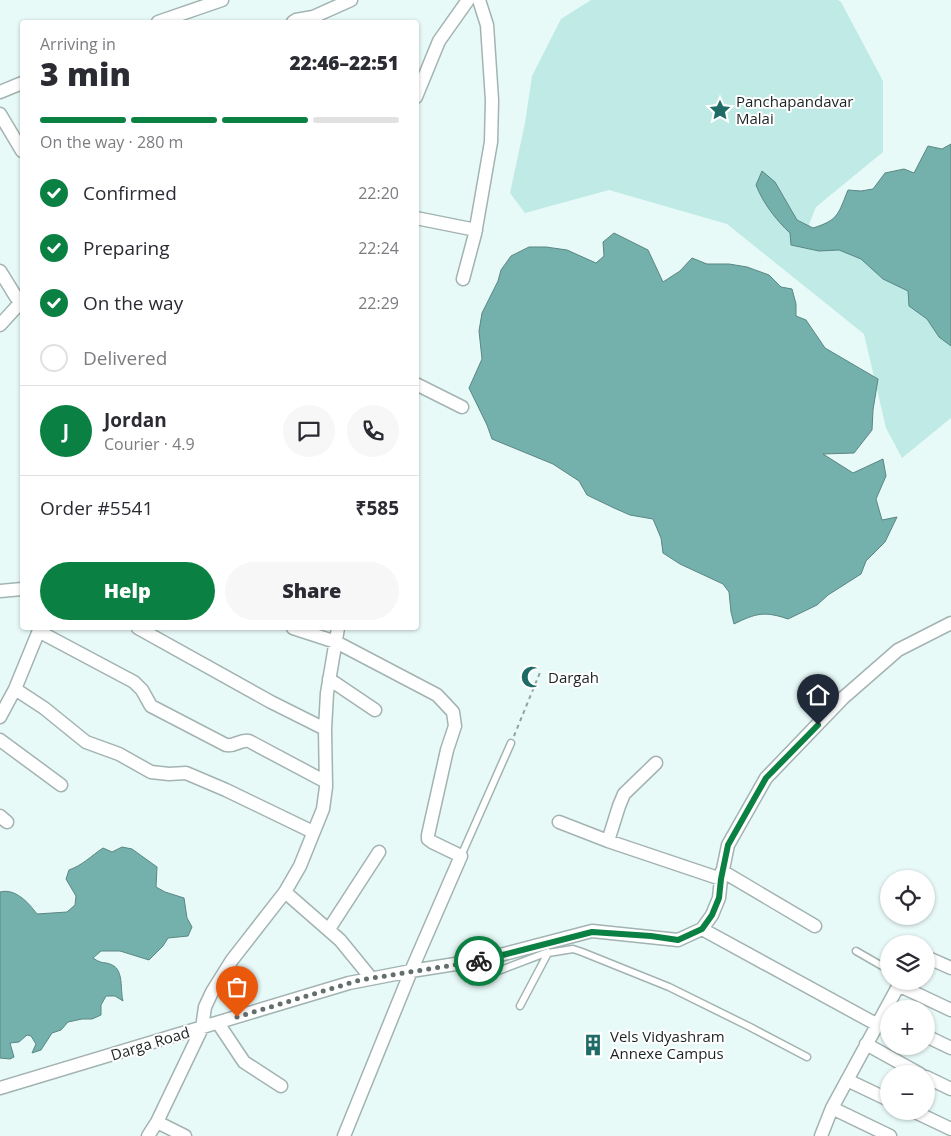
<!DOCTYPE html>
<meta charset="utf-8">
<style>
body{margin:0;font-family:"Open Sans",sans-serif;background:#f7f7f7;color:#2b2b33;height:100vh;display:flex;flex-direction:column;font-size:19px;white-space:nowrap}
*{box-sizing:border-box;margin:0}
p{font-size:16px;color:#7c7c81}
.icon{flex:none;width:28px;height:28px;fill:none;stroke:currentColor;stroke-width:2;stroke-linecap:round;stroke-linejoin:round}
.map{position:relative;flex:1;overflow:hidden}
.sheet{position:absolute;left:20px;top:20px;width:399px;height:610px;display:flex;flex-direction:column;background:#fff;border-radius:5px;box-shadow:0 1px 4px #0004}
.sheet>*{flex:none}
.tools{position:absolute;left:880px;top:870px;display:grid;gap:10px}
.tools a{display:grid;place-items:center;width:55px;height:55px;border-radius:50%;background:#fff;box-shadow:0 1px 4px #0004;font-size:25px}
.pin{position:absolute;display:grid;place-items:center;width:42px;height:42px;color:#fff;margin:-51px -21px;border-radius:50% 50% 50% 0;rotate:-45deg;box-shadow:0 0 5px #0007}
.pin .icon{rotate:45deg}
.courier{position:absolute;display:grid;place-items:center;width:50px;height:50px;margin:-25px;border:4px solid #0b8043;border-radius:50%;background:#fff;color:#222;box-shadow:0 1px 6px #0007}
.overview em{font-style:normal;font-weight:800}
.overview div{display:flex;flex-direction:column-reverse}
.overview{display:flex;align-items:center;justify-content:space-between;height:85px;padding:0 20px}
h1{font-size:32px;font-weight:800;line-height:38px}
.bar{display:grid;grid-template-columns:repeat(4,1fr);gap:8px 5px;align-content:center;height:60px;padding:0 20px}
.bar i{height:6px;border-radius:4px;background:#e1e1e2}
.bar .current{background:#0b8043}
.bar p{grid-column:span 4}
.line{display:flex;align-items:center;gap:12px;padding:0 20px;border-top:1px solid #e1e1e2}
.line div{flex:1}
.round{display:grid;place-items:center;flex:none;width:52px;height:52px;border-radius:26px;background:#f7f7f7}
ol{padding:0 20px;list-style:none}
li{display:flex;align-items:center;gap:15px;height:55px}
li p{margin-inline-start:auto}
li .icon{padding:5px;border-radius:50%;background:#0b8043;color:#fff;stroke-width:4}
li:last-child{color:#7c7c81}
li i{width:28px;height:28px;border:2px solid #e1e1e2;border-radius:50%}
.action{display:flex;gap:10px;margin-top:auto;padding:10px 20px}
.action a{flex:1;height:58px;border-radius:30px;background:#0b8043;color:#fff;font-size:20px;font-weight:800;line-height:58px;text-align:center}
.action a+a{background:#f7f7f7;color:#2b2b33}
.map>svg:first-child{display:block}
.green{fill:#bfeae5}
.water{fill:#74b1ac;stroke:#5a8683}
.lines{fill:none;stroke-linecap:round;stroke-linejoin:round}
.lane-casing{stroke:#a2b3b1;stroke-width:9}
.street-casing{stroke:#a2b3b1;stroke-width:15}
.path{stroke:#94a1a0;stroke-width:2;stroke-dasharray:4 4;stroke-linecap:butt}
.lane{stroke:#fff;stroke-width:6}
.street{stroke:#fff;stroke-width:12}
.done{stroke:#636e6d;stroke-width:5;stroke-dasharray:0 9}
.route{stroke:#0b8043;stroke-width:6}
.labels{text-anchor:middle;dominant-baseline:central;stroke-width:4;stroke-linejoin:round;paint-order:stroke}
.poi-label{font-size:15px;fill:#1c2222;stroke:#fff;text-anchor:start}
.street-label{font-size:15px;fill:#1c2222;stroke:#fff}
</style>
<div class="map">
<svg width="951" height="1136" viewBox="0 0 951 1136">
<rect width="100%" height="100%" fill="#e8faf8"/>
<!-- green -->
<path class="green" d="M591 0H838L841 2 883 81V152L816 207 804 237 859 247 951 326V418L902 458 886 428 864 334 727 224 609 190 525 213 510 193 525 123 532 76 561 19Z"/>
<!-- water -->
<path class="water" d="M951 144V346L939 337 927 319 909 306 908 291 883 279 861 259 839 250 819 251 791 245 790 233C776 220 763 203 756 185L762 171 775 182 797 220 813 228C839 220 838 214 848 190L861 191 873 189 885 173 904 169 914 173 928 146 942 149Z
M614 233 648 250 663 282 680 271 692 258 707 264H729L747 267 769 275 781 287 792 289 796 304V316L806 320 825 348 878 379 873 410 872 430 854 453 823 454 853 473 883 459 886 476 876 499 882 520 897 517 885 542 866 561 861 574 828 595 817 605 788 619C765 611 756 613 734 624L731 612 729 592 723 584 680 564 663 553 661 538 653 519 630 515 614 508 587 495 579 481 553 464 492 439 487 425 469 388 482 359 479 331 482 313 498 281 501 270 511 256 529 247H546L567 250 596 263 604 256 603 242Z
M122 847 132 849 157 867 156 887 165 892 184 898 187 918 192 927 188 936 168 938 163 946 149 960 120 951H101L93 958C103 965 104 961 112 965 124 970 120 990 123 1001L115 996H106L101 1005V1015L92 1019H82L68 1022 61 1030 52 1033 41 1050 32 1053 36 1044 31 1036 27 1035 19 1042 10 1043 14 1057 10 1059 0 1058V892C15 888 28 902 37 914L67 912 75 905 76 896 66 879 69 870C83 865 91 856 103 848L112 852Z"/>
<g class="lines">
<!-- lane casing -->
<g class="lane-casing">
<path id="lane" d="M461 856 511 743
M856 951 889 970
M472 981 548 952
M520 1006 548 953 573 949 582 952 669 987 750 1027 807 1057"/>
</g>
<!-- street casing -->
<g class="street-casing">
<path id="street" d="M158 22 222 0
M293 22 296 20 313 17 351 0
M0 92 22 83
M416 97 439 41 468 0
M0 114 22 151
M416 218 476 230
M0 271 16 297 22 304
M463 279 475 234 491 142 492 100 487 25 479 0
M0 325 21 302
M416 384 462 407
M0 591 22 589
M138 628 271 702 325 729
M40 632 134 682 142 690 151 706 226 745C235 747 240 739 249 741L326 782
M329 679 375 710
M15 689 44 708 86 742 119 754 151 772 169 774 186 773 226 790 313 832
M0 717 15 689 40 628
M0 740 61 785
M0 816 7 822
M559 822 608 841 721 879
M608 841 619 806 624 794 656 763
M722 871 815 926
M285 892 340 940 371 978
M329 929 379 852
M702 929 876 1024
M926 957 951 968
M898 985 951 1010
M218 1023 244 1062 281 1086
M926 1036 951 1048
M866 1044 920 1074
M926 1077 951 1089
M847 1080 889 1100
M0 1088 349 983 411 971 461 856 432 842 428 839V835L447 750 455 726 453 712 437 695 336 642 293 628
M832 1108 890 1136
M913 1111 951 1129
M157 1122 185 1136
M148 1136 157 1122 202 1028 205 1007 212 992 232 960 285 892 300 866 323 809 326 787 325 729 327 693 338 628
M344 1136 411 971 481 960 592 931 678 940 702 929 712 915 719 898 721 879 728 845 766 778 843 698 898 650 951 623
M821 1136 832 1108 901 981"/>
</g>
<!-- path -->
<path class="path" d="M514 736 541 670"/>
<!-- lane -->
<use href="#lane" class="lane"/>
<!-- street -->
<use href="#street" class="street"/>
</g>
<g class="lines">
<!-- done -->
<path class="done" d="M237 1017 360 980 479 961"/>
<!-- route -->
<path class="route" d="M479 961 592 932 651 936 678 940 702 929 712 915 719 898 721 879 728 845 766 778 818 725"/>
</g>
<!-- icons -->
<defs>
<g id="sight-bare" transform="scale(1.725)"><path d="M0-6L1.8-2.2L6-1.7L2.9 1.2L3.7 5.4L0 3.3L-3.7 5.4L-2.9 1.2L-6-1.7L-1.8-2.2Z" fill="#1e6a65" stroke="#fff" stroke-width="2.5" paint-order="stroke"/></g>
<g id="mosque-bare" transform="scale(1.725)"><path d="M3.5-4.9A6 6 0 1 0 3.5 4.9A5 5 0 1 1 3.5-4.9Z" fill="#1e6a65" stroke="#fff" stroke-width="2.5" paint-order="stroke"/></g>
<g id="building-bare" transform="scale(1.725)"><path d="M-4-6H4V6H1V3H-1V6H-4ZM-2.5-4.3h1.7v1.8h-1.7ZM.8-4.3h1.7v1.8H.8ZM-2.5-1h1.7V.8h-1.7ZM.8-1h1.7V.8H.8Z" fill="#1e6a65" stroke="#fff" stroke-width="2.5" paint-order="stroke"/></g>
</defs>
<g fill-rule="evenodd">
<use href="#sight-bare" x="720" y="110"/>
<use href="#mosque-bare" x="532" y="677"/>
<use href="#building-bare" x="593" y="1045"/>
</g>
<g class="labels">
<!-- poi labels -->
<g class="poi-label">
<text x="736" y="101">Panchapandavar<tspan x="736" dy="17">Malai</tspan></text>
<text x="548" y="677">Dargah</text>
<text x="610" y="1036">Vels Vidyashram<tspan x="610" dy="17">Annexe Campus</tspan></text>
</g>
<!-- street labels -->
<g class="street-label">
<text transform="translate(150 1043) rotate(-17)">Darga Road</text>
</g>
</g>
</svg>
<div class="tools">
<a><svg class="icon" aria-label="locate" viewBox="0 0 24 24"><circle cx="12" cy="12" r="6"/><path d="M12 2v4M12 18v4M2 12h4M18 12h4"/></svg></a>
<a><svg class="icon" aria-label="layers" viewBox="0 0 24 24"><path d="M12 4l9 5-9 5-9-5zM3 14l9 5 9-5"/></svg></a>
<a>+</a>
<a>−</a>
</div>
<div class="pin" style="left:237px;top:1017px;background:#ea580c"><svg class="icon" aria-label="bag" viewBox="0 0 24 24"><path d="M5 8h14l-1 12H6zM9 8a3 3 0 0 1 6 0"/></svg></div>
<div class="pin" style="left:818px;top:725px;background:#1f2937"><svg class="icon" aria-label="home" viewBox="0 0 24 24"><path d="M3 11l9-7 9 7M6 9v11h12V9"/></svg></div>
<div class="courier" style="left:479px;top:961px"><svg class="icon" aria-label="bike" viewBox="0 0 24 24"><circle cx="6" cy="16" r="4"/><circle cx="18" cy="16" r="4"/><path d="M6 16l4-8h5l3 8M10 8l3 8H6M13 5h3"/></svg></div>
<section class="sheet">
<div class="overview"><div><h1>3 min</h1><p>Arriving in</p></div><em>22:46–22:51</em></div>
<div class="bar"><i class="current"></i><i class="current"></i><i class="current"></i><i></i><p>On the way · 280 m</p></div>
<ol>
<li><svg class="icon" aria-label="check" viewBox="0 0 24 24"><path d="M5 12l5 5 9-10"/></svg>Confirmed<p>22:20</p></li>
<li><svg class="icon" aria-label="check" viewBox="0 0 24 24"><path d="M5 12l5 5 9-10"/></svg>Preparing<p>22:24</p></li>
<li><svg class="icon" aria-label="check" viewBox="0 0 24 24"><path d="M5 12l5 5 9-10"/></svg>On the way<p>22:29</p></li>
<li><i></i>Delivered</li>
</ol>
<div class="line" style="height:90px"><b class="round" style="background:#0b8043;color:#fff">J</b><div><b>Jordan</b><p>Courier · 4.9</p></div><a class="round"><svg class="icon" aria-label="chat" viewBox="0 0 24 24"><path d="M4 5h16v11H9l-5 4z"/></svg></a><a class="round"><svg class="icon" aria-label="phone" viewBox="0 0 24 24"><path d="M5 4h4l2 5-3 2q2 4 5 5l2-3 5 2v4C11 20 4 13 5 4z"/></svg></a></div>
<div class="line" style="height:65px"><div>Order #5541</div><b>₹585</b></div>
<div class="action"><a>Help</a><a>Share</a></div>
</section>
</div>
